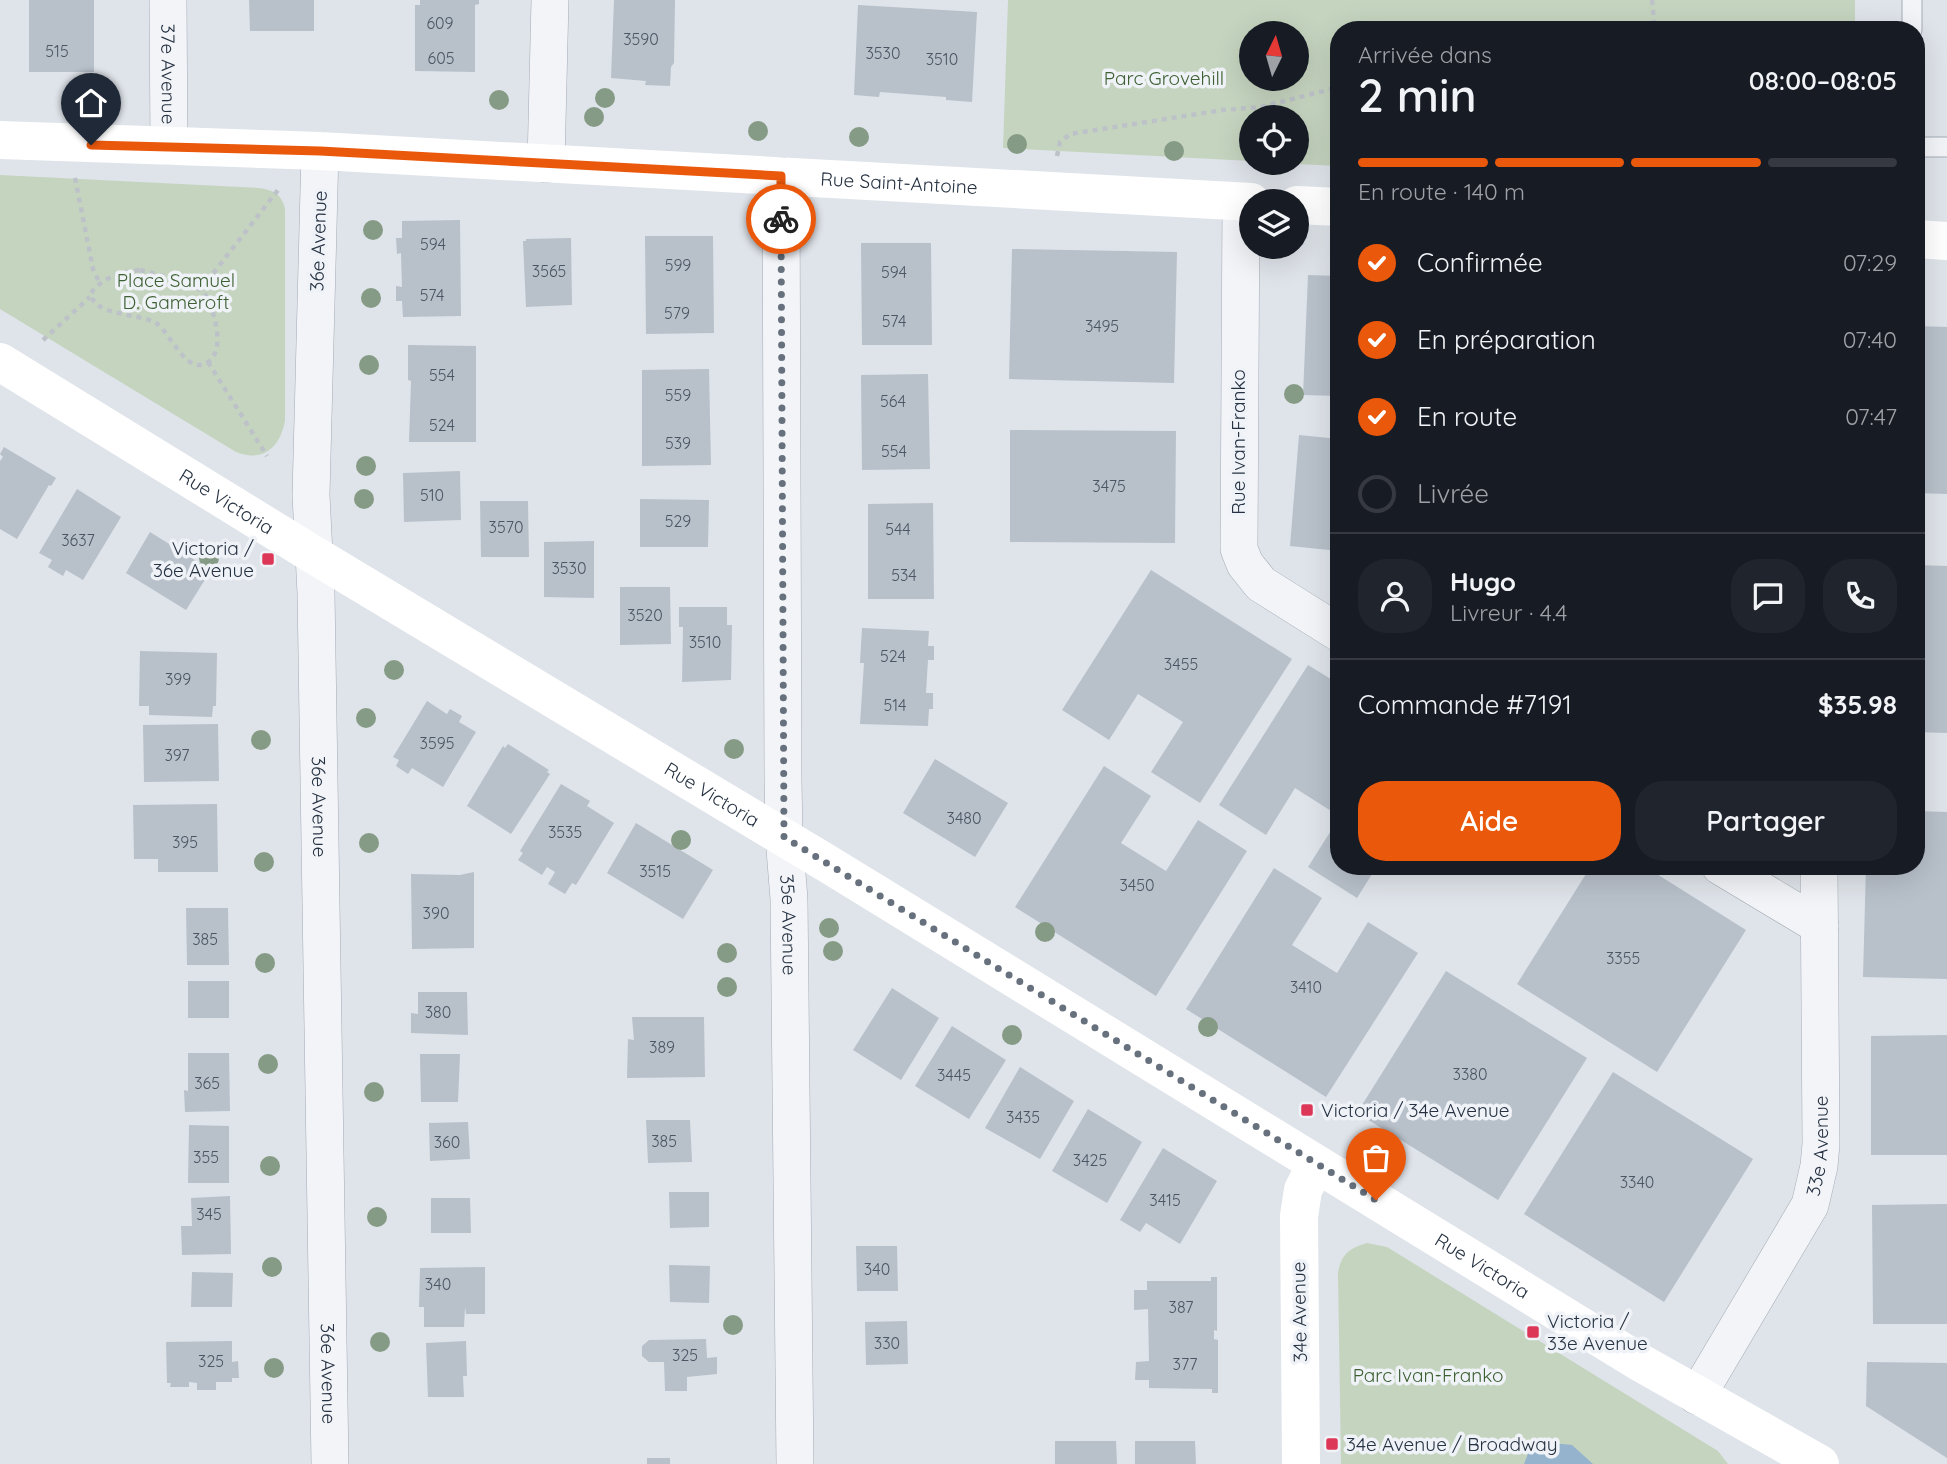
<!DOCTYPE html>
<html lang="fr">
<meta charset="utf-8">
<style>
body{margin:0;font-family:Quicksand,sans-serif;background:#20242c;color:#f1f3f6;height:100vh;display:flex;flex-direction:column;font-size:26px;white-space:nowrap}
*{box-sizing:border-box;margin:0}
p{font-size:23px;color:#9ea1a6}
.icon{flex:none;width:38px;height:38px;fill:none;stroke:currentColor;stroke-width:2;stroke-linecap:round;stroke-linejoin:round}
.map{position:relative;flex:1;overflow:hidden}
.panel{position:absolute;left:1330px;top:21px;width:595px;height:854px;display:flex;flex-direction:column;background:#171b24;border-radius:28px;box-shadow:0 7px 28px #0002}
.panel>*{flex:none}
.needle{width:46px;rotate:5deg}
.tools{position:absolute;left:1239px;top:21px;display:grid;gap:14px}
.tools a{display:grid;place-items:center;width:70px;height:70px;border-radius:50%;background:#171b24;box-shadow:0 7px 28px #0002;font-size:35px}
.pin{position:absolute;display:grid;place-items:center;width:60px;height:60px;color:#fff;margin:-72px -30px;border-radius:50% 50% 50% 0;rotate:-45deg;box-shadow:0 0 7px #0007}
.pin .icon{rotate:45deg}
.courier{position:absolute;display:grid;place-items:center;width:70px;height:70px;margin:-35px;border:5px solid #ea580c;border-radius:50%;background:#fff;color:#222;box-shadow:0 2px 9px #0007}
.headline em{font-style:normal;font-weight:600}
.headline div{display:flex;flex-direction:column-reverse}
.headline{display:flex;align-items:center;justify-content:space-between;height:119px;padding:0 28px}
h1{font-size:46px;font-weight:600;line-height:52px}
.bar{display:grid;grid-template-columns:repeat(4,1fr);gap:10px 7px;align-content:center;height:84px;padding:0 28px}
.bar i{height:9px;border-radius:5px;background:#363941}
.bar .active{background:#ea580c}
.bar p{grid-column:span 4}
.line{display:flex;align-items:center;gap:18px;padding:0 28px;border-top:2px solid #363941}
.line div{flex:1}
.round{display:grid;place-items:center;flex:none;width:74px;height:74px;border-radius:28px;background:#20242c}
ol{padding:0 28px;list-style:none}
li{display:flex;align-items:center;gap:21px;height:77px}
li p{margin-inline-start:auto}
li .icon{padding:7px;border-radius:50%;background:#ea580c;color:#fff;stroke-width:4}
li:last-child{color:#9ea1a6}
li i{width:38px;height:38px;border:4px solid #363941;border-radius:50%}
.action{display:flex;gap:14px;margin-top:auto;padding:14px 28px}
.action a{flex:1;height:80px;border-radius:28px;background:#ea580c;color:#fff;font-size:28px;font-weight:600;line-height:80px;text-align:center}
.action a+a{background:#20242c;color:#f1f3f6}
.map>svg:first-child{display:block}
.green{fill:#c5d4bf;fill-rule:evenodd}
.water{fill:#96b3ce}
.building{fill:#b8c0ca}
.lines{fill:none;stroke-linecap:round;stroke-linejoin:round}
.lane-casing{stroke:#a4abb4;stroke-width:21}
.street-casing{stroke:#a4abb4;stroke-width:38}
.path{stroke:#bdc2c9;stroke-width:4.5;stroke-dasharray:5 5;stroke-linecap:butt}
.lane{stroke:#f2f4f8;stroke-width:19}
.street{stroke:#f2f4f8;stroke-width:37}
.secondary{stroke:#fff;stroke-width:38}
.tree{fill:#869b85}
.done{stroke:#67707d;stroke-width:7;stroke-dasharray:0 12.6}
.route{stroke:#ea580c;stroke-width:9}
.poi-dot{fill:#dc3757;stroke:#eff2f7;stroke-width:2.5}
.labels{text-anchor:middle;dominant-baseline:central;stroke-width:7;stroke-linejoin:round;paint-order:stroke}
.number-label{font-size:16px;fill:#4a5664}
.street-label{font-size:19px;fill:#263242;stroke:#eff2f7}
.park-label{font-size:19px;fill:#3d6032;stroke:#eff2f7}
.poi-label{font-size:19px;fill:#263242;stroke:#eff2f7;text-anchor:start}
</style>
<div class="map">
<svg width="1947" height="1464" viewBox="0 0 1947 1464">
<rect width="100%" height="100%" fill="#dfe4ea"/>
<!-- green -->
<path class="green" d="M1008 0H1855V30H1339V166L1276 163H1297V117H1251V161L1003 148ZM1251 33H1297V79H1251Z
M0 175 259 188C273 190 282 194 285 209V420C281 446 264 463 236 452L0 309Z
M1367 1243 1387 1247 1718 1451 1728 1464H1341L1338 1273C1341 1255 1349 1248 1367 1243Z"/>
<!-- water -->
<path class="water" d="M1533 1441 1572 1445 1593 1464H1524Z"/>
<!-- building -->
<path class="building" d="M29 0H94V72H29Z
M249 0H314V31H250Z
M420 0H479V4L475 5V72L415 71V5H420Z
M614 0H675L674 63 671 67 670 86 645 85 646 81 611 78Z
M858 5 977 12 972 102 946 100V97L880 92 879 97 854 95Z
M460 220 461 316 403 317 402 301H396V286L402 287 401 253 397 254 396 238H402V221Z
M645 236H713L714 333 646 334Z
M571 238 572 305 526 307 523 241H526V239Z
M861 243H931L932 345H862Z
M1012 249 1177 252 1174 383 1009 379Z
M1308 275 1339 276V396L1303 395Z
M1916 326 1947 327V494L1916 493Z
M408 345 476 346V442H409L411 381 408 380Z
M709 369 711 465 642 466V370Z
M928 374 930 469 862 470 861 375Z
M1010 430 1176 431 1175 543 1010 542Z
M1299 435 1339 439V551L1290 546Z
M4 447 56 478 51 486 49 485 17 539 0 529V461L3 457 0 454Z
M460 471 461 520 404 522 403 473Z
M77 489 121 517 83 580 66 570 63 576 48 567 52 560 39 553Z
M640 499 709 500 708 547H640Z
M480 501H528L529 557H481Z
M933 503 934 599H868V504Z
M150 532 211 570 186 610 126 573Z
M594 541V598L544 597V542Z
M1916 565 1947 566V733L1916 732Z
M1151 570 1292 659 1200 803 1151 772 1183 722 1138 694 1109 740 1062 710Z
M620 587H670L671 644 620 645Z
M679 607H727V625H732L731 680 682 682 683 627H679Z
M862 628 929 631 928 646H934V660H928L926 693H933V709H929L928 726 860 724 864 663H860Z
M140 651 217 653 216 706H213L212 717 149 715V706H139Z
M1308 665 1339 684V816L1295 788 1266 835 1219 805Z
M427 701 447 714 450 709 462 716 459 722 476 732 443 787 412 768 408 774 396 766 399 760 393 757Z
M218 724 219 781 144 782 143 725Z
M508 744 549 770 547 772 550 774 511 834 467 806 503 746 505 748Z
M935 759 1008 803 975 857 903 813Z
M1104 766 1151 796 1121 843 1166 871 1198 820 1247 851 1156 996 1015 907Z
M561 784 590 801 587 806 614 823 576 885 572 883 565 894 548 884 555 872 547 867 542 875 518 860 523 853 520 851Z
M217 804 218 872H158V859H134L133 805Z
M1916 811 1947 812V979L1863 977 1866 866H1916Z
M1339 818V866H1377L1357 898 1308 867Z
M636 823 713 870 683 919 607 873Z
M1591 866H1644L1746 930 1657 1072 1517 984Z
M1274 868 1322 898 1292 945 1337 973 1368 922 1418 953 1326 1097 1186 1009Z
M474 872V948L412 949 411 874 460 875Z
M186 908H228L229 965H187Z
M1446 971 1587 1058 1498 1200 1357 1113Z
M188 981H229V1018H188Z
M892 988 939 1018 901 1080 853 1050Z
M418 992H467L468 1035 411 1033V1013L418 1014Z
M632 1017H704L705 1077 627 1078 628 1039 634 1040Z
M952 1026 1006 1060 969 1119 915 1086Z
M1947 1035V1155H1871V1036Z
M188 1053H229L230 1111 185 1112 184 1090 188 1091Z
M420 1054H460L458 1102H421Z
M1020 1067 1074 1101 1040 1159 985 1128Z
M1613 1072 1753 1159 1664 1302 1524 1214Z
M1088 1109 1142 1142 1107 1203 1052 1171Z
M646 1120H690L692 1162 648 1163Z
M468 1122 470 1159 430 1161 429 1123Z
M189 1125 229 1126V1183H188Z
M1163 1148 1217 1181 1180 1244 1146 1223 1140 1232 1120 1220Z
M669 1192H709V1227L670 1228Z
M230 1196 231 1254 182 1255 181 1226H192L191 1198Z
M431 1198H470L471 1233H431Z
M1947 1204V1324H1873L1872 1205Z
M856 1246H897L898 1291H857Z
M669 1265 710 1266 709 1303 670 1302Z
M485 1267V1314H466L465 1307 464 1327H424V1307H419L420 1268Z
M192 1272 233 1273 232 1307H191Z
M1211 1277H1217V1331L1214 1330V1339L1218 1340V1393H1212V1389L1149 1388V1380H1135L1136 1362 1149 1361 1148 1309 1134 1310V1290H1147V1281H1211Z
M907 1321 908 1364 866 1365 865 1322Z
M706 1339 707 1358 717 1357V1374L687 1377V1391H665L664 1362H649L642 1356V1346L649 1340Z
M232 1341V1362L238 1361 239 1378H232V1382H216V1390H197V1383L189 1382V1387H170L171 1383H167L166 1342Z
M466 1341 467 1376H463L464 1397H428L426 1343Z
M1867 1362 1947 1363V1458L1866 1406Z
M1055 1441H1116L1117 1464H1055Z
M1135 1441H1195L1196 1464H1135Z
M647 1458H670V1464H647Z"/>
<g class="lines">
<!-- lane casing -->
<g class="lane-casing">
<path id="lane" d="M1912 0V30
M1916 147H1947"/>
</g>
<!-- street casing -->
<g class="street-casing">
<g id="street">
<path id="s1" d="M168 0 169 146"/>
<path id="s2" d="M320 151 311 495 316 593 330 1464"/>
<path d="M546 164 550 0"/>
<path id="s3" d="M781 176 783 780 784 837 789 899 795 1464"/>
<path d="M1241 202 1239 549 1245 564 1261 584 1339 633"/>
<path d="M1720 866 1820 926"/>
<path id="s4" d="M1697 1396 1810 1205 1819 1166 1821 1144 1819 866"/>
</g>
</g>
<!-- path -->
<path class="path" d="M1652 0 1655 30
M1260 117 1261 107
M1057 156 1060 142 1070 134 1223 110 1261 107 1339 87
M75 178 93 269 100 284
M140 270 184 281 203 291C213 306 227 349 208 362 187 377 170 332 156 323 139 313 92 316 91 293 103 277 121 272 140 270Z
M201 289 278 190
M43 340 90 297
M208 362 267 456"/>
<!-- lane -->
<use href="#lane" class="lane"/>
<!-- street -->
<use href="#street" class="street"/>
<!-- secondary -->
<g class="secondary">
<path id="s5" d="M0 140 320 151 1251 202"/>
<path d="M1297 205 1339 207"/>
<path d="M1916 239 1947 241"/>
<path id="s6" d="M0 362 314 555 828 864 1641 1363 1820 1464"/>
<path d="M1301 1464 1299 1216 1303 1190 1316 1164"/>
</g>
</g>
<!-- trees -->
<g class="tree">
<circle cx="605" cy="98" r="10"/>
<circle cx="499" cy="100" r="10"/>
<circle cx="594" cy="117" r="10"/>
<circle cx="758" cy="131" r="10"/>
<circle cx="859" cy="137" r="10"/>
<circle cx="1017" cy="144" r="10"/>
<circle cx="1174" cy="151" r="10"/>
<circle cx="373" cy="230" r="10"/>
<circle cx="371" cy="298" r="10"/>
<circle cx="369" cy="365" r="10"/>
<circle cx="1294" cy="394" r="10"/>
<circle cx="366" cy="466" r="10"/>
<circle cx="364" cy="499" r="10"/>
<circle cx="209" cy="558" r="10"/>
<circle cx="394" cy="670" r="10"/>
<circle cx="366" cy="718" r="10"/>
<circle cx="261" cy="740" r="10"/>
<circle cx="734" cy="749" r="10"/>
<circle cx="681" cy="840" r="10"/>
<circle cx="369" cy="843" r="10"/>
<circle cx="264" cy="862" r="10"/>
<circle cx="829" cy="928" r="10"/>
<circle cx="1045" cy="932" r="10"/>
<circle cx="833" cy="951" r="10"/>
<circle cx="727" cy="953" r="10"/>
<circle cx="265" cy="963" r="10"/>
<circle cx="727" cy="987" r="10"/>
<circle cx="1208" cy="1027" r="10"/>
<circle cx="1012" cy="1035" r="10"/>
<circle cx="268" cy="1064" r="10"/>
<circle cx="374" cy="1092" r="10"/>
<circle cx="270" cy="1166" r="10"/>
<circle cx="377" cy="1217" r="10"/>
<circle cx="272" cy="1267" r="10"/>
<circle cx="733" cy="1325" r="10"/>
<circle cx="380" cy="1342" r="10"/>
<circle cx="274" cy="1368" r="10"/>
</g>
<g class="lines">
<!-- done -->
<path class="done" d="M781 219 784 837 1376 1200"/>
<!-- route -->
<path class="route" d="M91 145 320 151 781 176V219"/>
</g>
<!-- markers -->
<g class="poi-dot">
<rect x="261" y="552" width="14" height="14" rx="3.5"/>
<rect x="1300" y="1103" width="14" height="14" rx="3.5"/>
<rect x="1526" y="1325" width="14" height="14" rx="3.5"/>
<rect x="1325" y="1437" width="14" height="14" rx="3.5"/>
</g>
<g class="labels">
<!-- number labels -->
<g class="number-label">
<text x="440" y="23">609</text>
<text x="641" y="39">3590</text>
<text x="57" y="51">515</text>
<text x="883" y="53">3530</text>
<text x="441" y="58">605</text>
<text x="942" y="59">3510</text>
<text x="433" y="244">594</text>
<text x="678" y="265">599</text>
<text x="549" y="271">3565</text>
<text x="894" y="272">594</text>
<text x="432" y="295">574</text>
<text x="677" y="313">579</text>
<text x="894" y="321">574</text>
<text x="1102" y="326">3495</text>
<text x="442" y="375">554</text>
<text x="678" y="395">559</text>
<text x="893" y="401">564</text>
<text x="442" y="425">524</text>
<text x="678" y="443">539</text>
<text x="894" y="451">554</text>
<text x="1109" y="486">3475</text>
<text x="432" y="495">510</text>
<text x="678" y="521">529</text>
<text x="506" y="527">3570</text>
<text x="898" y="529">544</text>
<text x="78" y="540">3637</text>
<text x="569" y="568">3530</text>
<text x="904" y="575">534</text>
<text x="645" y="615">3520</text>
<text x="705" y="642">3510</text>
<text x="893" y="656">524</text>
<text x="1181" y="664">3455</text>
<text x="178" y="679">399</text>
<text x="895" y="705">514</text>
<text x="437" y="743">3595</text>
<text x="177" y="755">397</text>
<text x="964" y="818">3480</text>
<text x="565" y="832">3535</text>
<text x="185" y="842">395</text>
<text x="655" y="871">3515</text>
<text x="1137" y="885">3450</text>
<text x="436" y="913">390</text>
<text x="205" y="939">385</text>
<text x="1623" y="958">3355</text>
<text x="1306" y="987">3410</text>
<text x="438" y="1012">380</text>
<text x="662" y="1047">389</text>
<text x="1470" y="1074">3380</text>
<text x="954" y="1075">3445</text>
<text x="207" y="1083">365</text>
<text x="1023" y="1117">3435</text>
<text x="664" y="1141">385</text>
<text x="447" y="1142">360</text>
<text x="206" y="1157">355</text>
<text x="1090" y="1160">3425</text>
<text x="1637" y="1182">3340</text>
<text x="1165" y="1200">3415</text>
<text x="209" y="1214">345</text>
<text x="877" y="1269">340</text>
<text x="438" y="1284">340</text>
<text x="1181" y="1307">387</text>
<text x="887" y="1343">330</text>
<text x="685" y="1355">325</text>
<text x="211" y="1361">325</text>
<text x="1185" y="1364">377</text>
</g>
<!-- street labels -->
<g class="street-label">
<text stroke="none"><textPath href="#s1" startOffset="74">37e Avenue</textPath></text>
<text stroke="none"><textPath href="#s5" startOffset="900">Rue Saint-Antoine</textPath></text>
<text transform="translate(318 241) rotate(-88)">36e Avenue</text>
<text transform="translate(1238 442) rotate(-90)">Rue Ivan-Franko</text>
<text stroke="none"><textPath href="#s6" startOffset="266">Rue Victoria</textPath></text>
<text stroke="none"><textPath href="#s6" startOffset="833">Rue Victoria</textPath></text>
<text stroke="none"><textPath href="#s2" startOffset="656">36e Avenue</textPath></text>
<text stroke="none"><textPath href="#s3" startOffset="749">35e Avenue</textPath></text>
<text stroke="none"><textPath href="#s4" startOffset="282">33e Avenue</textPath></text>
<text stroke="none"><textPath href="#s6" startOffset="1736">Rue Victoria</textPath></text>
<text transform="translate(1299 1312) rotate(-91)">34e Avenue</text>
<text stroke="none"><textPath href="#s2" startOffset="1223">36e Avenue</textPath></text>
</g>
<!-- park labels -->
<g class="park-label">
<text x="1164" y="78">Parc Grovehill</text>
<text x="176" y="280">Place Samuel<tspan x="176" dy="22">D. Gameroft</tspan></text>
<text x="1428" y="1375">Parc Ivan-Franko</text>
</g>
<!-- poi labels -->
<g class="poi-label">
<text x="254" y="548" text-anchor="end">Victoria /<tspan x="254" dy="22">36e Avenue</tspan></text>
<text x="1321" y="1110">Victoria / 34e Avenue</text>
<text x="1547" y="1321">Victoria /<tspan x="1547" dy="22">33e Avenue</tspan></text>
<text x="1346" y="1444">34e Avenue / Broadway</text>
</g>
</g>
</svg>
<div class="tools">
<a><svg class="needle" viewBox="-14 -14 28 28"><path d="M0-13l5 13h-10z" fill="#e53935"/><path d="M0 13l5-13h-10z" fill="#9ea1a6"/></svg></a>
<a><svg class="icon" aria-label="locate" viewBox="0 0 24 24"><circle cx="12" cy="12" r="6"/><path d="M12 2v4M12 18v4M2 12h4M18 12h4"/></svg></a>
<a><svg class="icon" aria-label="layers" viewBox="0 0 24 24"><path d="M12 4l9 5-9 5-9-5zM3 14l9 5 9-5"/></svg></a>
</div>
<div class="pin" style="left:1376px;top:1200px;background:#ea580c"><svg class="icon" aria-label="bag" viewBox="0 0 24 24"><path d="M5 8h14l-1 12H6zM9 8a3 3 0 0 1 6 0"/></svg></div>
<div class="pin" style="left:91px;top:145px;background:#1f2937"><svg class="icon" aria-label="home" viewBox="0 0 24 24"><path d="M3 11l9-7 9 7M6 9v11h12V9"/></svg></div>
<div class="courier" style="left:781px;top:219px"><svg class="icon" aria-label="bike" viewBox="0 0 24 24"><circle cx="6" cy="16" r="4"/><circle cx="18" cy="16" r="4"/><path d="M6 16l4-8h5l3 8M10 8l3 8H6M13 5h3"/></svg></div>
<section class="panel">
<div class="headline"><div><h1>2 min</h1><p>Arrivée dans</p></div><em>08:00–08:05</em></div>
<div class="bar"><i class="active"></i><i class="active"></i><i class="active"></i><i></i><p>En route · 140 m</p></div>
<ol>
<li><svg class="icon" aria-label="check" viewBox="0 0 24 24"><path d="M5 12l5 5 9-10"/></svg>Confirmée<p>07:29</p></li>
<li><svg class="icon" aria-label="check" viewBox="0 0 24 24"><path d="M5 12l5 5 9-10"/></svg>En préparation<p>07:40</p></li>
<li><svg class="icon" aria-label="check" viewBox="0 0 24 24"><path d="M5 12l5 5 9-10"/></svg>En route<p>07:47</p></li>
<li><i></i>Livrée</li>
</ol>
<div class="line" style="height:126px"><a class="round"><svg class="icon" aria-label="person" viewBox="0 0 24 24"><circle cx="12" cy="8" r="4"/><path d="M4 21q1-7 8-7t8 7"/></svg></a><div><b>Hugo</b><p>Livreur · 4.4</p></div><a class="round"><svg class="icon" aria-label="chat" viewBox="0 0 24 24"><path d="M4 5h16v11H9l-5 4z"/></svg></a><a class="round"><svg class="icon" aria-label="phone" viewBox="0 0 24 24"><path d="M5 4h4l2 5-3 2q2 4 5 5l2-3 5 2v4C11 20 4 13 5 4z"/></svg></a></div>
<div class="line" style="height:91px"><div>Commande #7191</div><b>$35.98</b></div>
<div class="action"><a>Aide</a><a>Partager</a></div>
</section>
</div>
